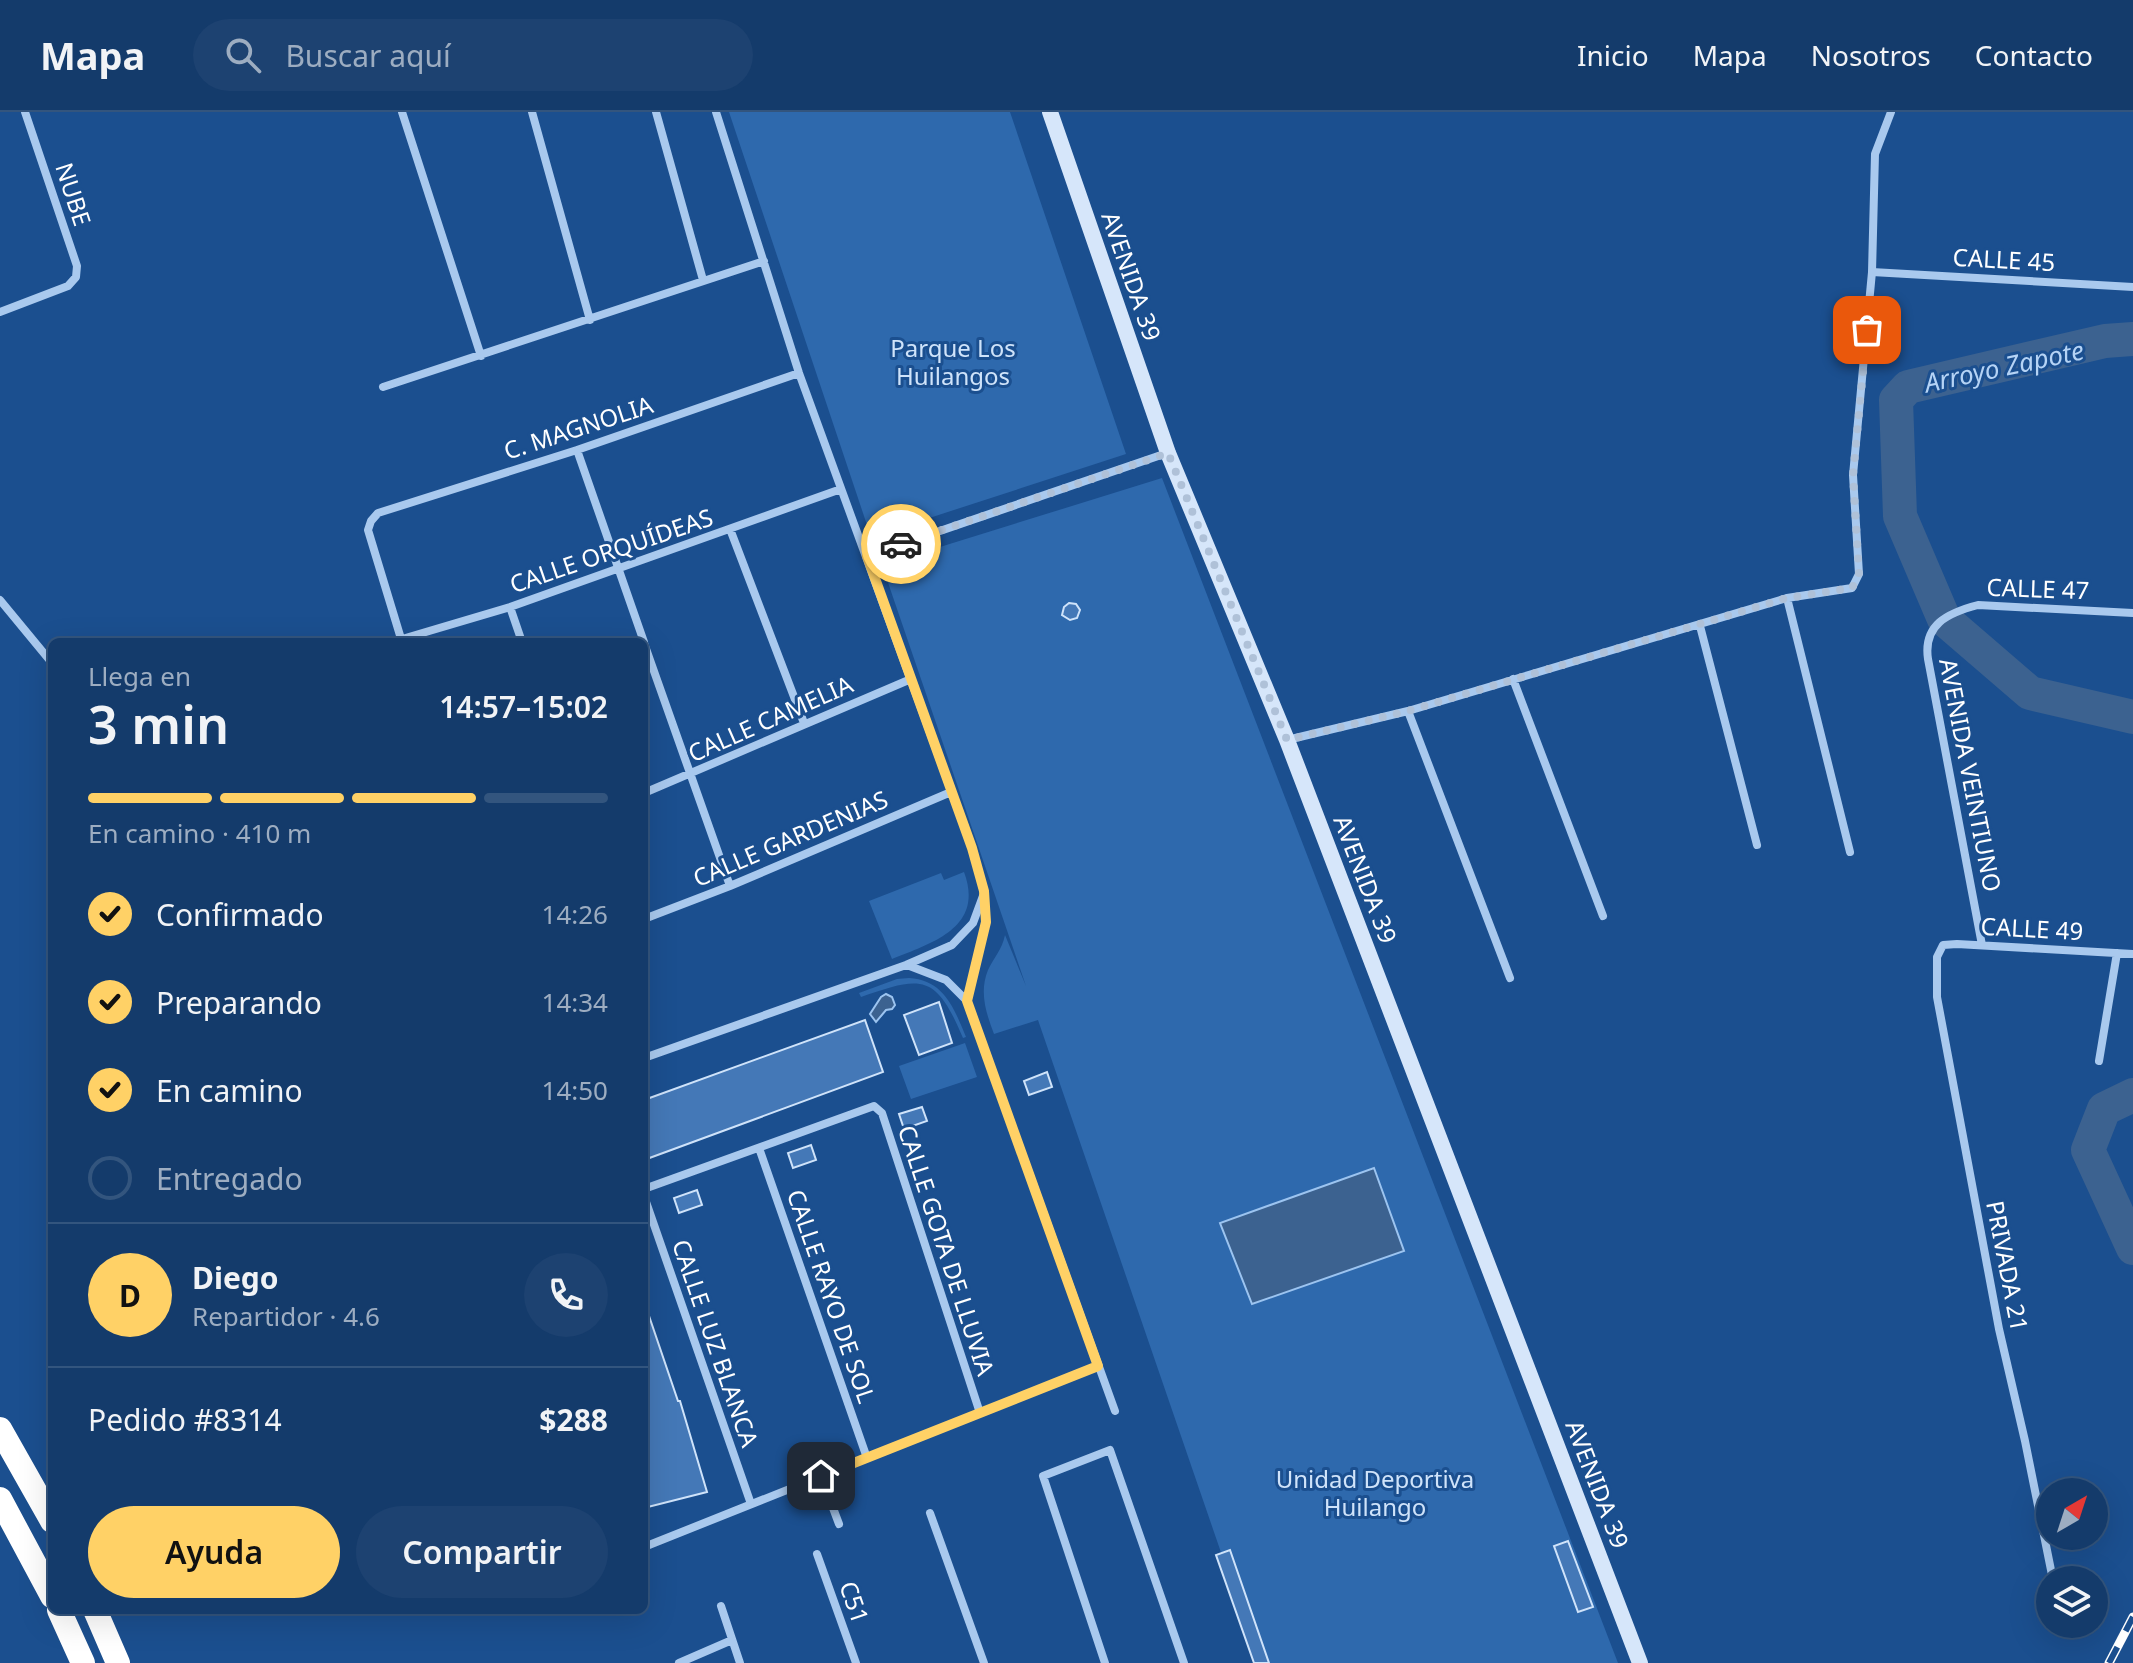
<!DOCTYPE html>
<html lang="es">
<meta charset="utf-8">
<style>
body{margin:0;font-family:"Noto Sans",sans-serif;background:#1d4271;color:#f1f3f6;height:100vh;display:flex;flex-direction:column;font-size:30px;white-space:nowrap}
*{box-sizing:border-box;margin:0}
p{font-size:26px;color:#9dadc1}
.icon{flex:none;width:44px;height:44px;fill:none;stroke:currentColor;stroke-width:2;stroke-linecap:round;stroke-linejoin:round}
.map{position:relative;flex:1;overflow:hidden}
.panel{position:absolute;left:48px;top:526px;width:600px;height:976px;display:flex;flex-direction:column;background:#143b6b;border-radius:12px;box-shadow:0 8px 32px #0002,0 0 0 2px #33557e}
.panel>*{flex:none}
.needle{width:52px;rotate:39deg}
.fabs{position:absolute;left:2036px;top:1366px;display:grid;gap:16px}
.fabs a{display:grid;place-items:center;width:72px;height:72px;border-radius:50%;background:#143b6b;box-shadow:0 8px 32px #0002,0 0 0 2px #33557e;font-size:40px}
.pin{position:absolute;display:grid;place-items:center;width:68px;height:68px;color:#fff;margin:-34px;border-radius:16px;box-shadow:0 4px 12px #0006}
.courier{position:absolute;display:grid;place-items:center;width:80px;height:80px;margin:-40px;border:6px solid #ffd166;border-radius:50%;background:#fff;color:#222;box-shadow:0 2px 10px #0007}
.summary em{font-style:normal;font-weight:600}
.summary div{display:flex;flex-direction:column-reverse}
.summary{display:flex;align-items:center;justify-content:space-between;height:136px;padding:0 40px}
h1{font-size:52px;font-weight:600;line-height:60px}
.bar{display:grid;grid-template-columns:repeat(4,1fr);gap:12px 8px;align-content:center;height:96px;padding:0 40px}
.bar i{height:10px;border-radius:6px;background:#33557e}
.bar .on{background:#ffd166}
.bar p{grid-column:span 4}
.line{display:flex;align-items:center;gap:20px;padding:0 40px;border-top:2px solid #33557e}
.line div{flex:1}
.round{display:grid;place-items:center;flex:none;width:84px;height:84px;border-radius:42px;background:#1d4271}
ol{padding:0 40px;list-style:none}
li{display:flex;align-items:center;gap:24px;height:88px}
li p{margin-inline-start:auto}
li .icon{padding:8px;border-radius:50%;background:#ffd166;color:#111;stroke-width:4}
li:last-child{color:#9dadc1}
li i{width:44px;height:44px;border:4px solid #33557e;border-radius:50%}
.cta{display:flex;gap:16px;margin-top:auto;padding:16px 40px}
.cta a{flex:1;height:92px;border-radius:48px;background:#ffd166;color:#111;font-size:32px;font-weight:600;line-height:92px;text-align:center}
.cta a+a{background:#1d4271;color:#f1f3f6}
header{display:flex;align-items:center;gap:48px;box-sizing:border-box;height:112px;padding:0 40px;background:#143b6b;border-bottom:2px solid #33557e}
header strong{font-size:38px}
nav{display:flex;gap:44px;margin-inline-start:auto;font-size:28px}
.search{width:560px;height:72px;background:#1d4271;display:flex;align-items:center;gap:20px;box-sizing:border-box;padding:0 28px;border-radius:44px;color:#9dadc1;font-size:30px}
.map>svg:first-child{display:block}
.green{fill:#2e69ad}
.water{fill:#3c6290;stroke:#9cc4f0;stroke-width:2}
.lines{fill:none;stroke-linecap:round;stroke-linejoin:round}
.river{stroke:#3c6290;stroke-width:34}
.building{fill:#4478b7;stroke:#cfe3fa;stroke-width:2}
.street{stroke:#a9c9ee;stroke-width:8}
.secondary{stroke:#d6e6fa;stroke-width:16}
.highway{stroke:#fff;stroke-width:24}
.rail-casing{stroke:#fff;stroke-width:9}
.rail{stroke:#1b4f8f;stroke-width:6;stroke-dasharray:18;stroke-linecap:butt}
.done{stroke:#afc1d8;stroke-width:8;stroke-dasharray:0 14.4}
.route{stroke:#ffd166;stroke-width:10}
.labels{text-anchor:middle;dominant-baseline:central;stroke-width:6;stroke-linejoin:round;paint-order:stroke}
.street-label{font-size:24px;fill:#fff;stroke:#1b4f8f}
.park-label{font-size:24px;fill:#cfe3fa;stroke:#1b4f8f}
.water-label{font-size:26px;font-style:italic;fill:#b5d3f5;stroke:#1b4f8f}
</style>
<header>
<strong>Mapa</strong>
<div class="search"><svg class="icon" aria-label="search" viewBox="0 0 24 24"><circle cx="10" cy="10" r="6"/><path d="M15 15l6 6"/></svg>Buscar aquí</div>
<nav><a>Inicio</a><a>Mapa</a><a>Nosotros</a><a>Contacto</a></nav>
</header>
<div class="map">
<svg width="2133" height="1551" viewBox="0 0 2133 1551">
<rect width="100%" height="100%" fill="#1b4f8f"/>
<!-- green -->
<path class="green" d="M729 0H1010L1126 342 871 425Z
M1162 366 1618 1551H1259L1038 908 994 922C986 901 979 880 988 858 994 845 1002 838 1005 823L1026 874 882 453Z
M964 760C985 816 931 831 892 847L869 789 941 761 944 768Z
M909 866C944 868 954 896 966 925L963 926C936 862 923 863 861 885L859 881 897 867Z
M965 931 977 965 911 987 899 954Z"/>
<!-- water -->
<path class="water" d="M886 882 892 885 895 893 892 897 886 898 876 910 870 902 881 885Z
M1374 1056 1404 1139 1252 1192 1220 1111Z"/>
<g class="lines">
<!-- river -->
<path class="river" d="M2133 227 2105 229 1908 275 1896 288 1900 404 1944 507 2030 581 2133 605
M2133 983 2104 997 2088 1038 2133 1136"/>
</g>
<!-- building -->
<path class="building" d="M1069 491 1076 492 1080 498 1077 506 1070 508 1062 503 1064 495Z
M939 890 952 931 919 943 904 903Z
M865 908 883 960 644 1048V988Z
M1047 960 1052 975 1029 983 1024 969Z
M922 995 927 1009 904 1017 899 1002Z
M811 1033 816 1048 793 1056 788 1041Z
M697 1078 702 1093 679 1101 674 1086Z
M644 1201H648L678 1289H680L707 1380 644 1396Z
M1568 1429 1593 1495 1578 1500 1554 1434Z
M1230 1438 1269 1551H1254L1216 1443Z"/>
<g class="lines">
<!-- street -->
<path class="street" d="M402 0 481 244
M532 0 590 208
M656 0 703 168
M716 0 799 261 972 736 984 779 986 810 967 889 1115 1299
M1872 160 2133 175
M0 200 68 174 76 165 77 154 25 0
M383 275 764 149
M577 338 644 530
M730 417 804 611
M867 444 1167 341
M1787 486 1850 740
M0 488 52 551
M510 495 522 530
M1700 514 1757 733
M392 530 510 495 841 377
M402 530 368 418 371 409 378 401 577 338 799 261
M644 531 730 774
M1513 567 1603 804
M1408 599 1510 866
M1287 628 1408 599 1787 486 1852 476 1859 462 1853 363 1872 160 1875 42 1891 0
M644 681 911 567
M644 807 730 774 951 680
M1982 833 1928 547C1923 513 1947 501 1978 493L2133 501
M907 853 946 868 967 889
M644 946 906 853 952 833 973 811 983 784
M2099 949 2117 841
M759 1036 867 1346
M644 1077 874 994 882 1001 980 1301
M644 1084 751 1392
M821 1364 839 1412
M930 1401 984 1551
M644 1435 1098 1254
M817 1442 856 1551
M2053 1468 2025 1329 1999 1217 1937 885V845L1943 833 1957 832 2133 842
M721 1494 740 1551
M679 1551 732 1528
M1105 1551 1043 1364 1110 1338 1184 1551"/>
<!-- secondary -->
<path class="secondary" d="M1050 0 1168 341 1287 628 1640 1551"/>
<!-- highway -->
<path class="highway" d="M0 1317 52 1409
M0 1387 52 1484
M59 1498 83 1551
M95 1498 118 1551"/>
<!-- rail casing -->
<g class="rail-casing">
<path id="rail" d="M2109 1551 2133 1505"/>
</g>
<!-- rail -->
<use href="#rail" class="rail"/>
</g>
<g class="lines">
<!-- done -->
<path class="done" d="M901 432 1168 341 1287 628 1408 599 1787 486 1852 476 1859 462 1853 363 1867 218"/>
<!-- route -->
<path class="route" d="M821 1364 1098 1254 967 889 986 810 984 779 972 736 867 444 901 432"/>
</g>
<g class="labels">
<!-- street labels -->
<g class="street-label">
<text transform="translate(74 82) rotate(72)">NUBE</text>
<text transform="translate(2004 147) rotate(3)">CALLE 45</text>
<text transform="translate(1132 164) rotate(71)">AVENIDA 39</text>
<text transform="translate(578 315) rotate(-18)">C. MAGNOLIA</text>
<text transform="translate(611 438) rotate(-19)">CALLE ORQUÍDEAS</text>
<text transform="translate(2038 476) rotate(2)">CALLE 47</text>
<text transform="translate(770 606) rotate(-24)">CALLE CAMELIA</text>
<text transform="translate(1971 663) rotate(79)">AVENIDA VEINTIUNO</text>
<text transform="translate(790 726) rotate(-23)">CALLE GARDENIAS</text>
<text transform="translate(1366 767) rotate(69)">AVENIDA 39</text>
<text transform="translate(2032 816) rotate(3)">CALLE 49</text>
<text transform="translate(947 1138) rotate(72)">CALLE GOTA DE LLUVIA</text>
<text transform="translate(2008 1154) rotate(79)">PRIVADA 21</text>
<text transform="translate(832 1184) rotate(71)">CALLE RAYO DE SOL</text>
<text transform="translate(716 1231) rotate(71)">CALLE LUZ BLANCA</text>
<text transform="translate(1598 1372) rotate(69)">AVENIDA 39</text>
<text transform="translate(855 1490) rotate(71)">C51</text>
</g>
<!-- park labels -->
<g class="park-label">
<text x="953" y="235">Parque Los<tspan x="953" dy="28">Huilangos</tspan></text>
<text x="1375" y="1366">Unidad Deportiva<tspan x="1375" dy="28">Huilango</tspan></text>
</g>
<!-- water labels -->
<g class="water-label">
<text transform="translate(2004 254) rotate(-12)">Arroyo Zapote</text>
</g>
</g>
</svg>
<div class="fabs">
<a><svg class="needle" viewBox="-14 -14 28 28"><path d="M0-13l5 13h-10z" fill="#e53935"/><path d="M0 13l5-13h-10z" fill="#9dadc1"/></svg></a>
<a><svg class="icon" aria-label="layers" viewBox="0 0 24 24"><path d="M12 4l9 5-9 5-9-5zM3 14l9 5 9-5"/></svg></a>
</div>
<div class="pin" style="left:1867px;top:218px;background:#ea580c"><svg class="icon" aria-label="bag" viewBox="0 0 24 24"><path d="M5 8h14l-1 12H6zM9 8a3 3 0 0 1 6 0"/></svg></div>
<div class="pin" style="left:821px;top:1364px;background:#1f2937"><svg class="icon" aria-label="home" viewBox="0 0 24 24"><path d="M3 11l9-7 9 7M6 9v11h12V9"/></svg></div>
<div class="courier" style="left:901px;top:432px"><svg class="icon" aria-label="car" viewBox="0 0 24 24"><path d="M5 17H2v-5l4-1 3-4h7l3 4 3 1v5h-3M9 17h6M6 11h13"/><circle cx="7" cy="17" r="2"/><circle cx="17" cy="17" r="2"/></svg></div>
<section class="panel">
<div class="summary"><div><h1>3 min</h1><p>Llega en</p></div><em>14:57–15:02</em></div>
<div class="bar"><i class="on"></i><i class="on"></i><i class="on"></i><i></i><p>En camino · 410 m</p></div>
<ol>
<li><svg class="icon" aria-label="check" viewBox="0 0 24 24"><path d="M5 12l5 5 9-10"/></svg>Confirmado<p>14:26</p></li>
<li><svg class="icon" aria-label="check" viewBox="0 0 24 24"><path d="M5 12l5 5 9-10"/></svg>Preparando<p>14:34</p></li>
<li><svg class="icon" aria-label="check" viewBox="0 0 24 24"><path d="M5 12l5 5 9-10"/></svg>En camino<p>14:50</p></li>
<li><i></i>Entregado</li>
</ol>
<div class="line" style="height:144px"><b class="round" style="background:#ffd166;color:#111">D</b><div><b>Diego</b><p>Repartidor · 4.6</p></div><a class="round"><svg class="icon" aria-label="phone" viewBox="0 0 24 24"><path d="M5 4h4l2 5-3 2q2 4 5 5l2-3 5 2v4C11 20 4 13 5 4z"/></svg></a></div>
<div class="line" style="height:104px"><div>Pedido #8314</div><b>$288</b></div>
<div class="cta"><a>Ayuda</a><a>Compartir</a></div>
</section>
</div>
